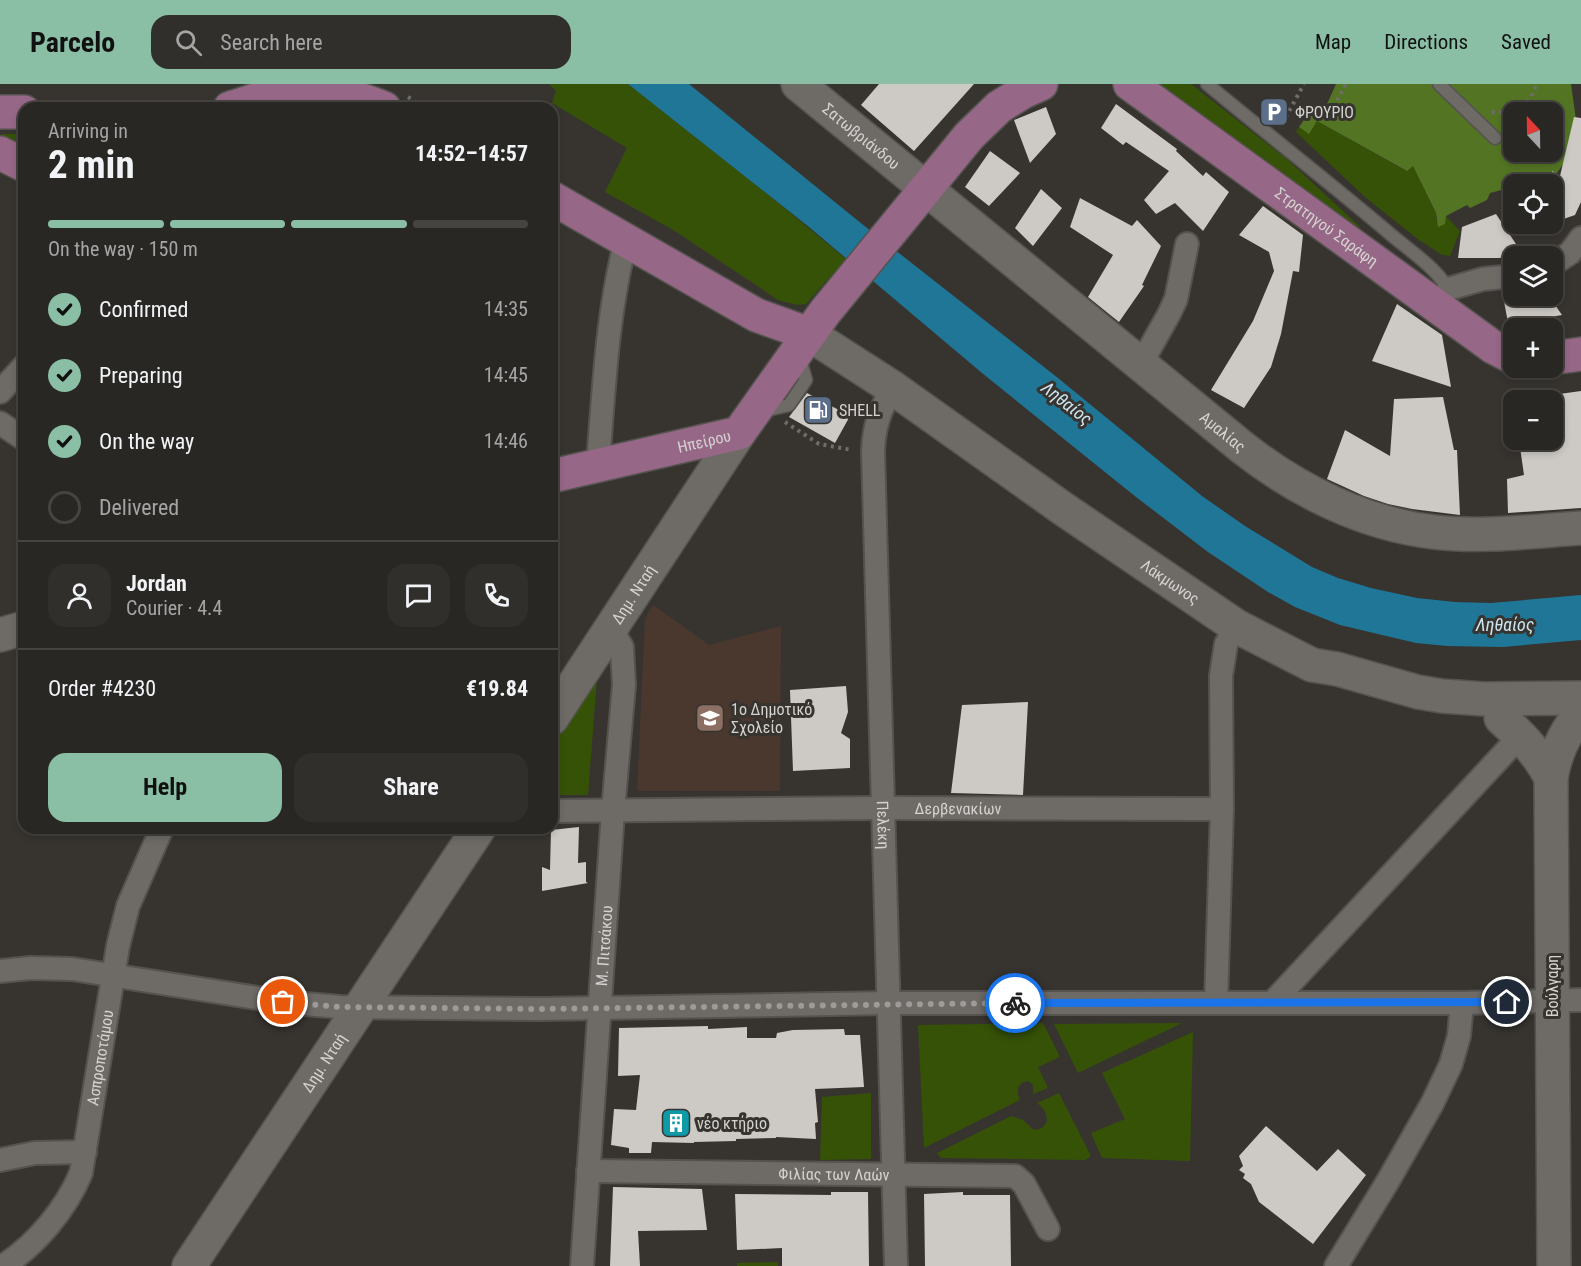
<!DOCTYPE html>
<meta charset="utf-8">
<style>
body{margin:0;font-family:"Roboto Condensed",sans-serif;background:#312f2c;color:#f1f3f6;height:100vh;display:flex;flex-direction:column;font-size:22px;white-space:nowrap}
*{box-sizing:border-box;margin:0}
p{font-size:20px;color:#a5a5a6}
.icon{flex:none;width:33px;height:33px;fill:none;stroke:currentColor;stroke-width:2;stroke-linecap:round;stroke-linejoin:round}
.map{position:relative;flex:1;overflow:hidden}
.sheet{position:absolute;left:18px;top:18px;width:540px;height:732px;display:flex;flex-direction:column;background:#292724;border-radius:18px;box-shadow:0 3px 9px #0003,0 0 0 2px #454441}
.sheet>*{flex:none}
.needle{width:39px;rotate:338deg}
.buttons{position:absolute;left:1503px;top:18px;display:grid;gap:12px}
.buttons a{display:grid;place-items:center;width:60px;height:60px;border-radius:12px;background:#292724;box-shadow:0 3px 9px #0003,0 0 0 2px #454441;font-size:30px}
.pin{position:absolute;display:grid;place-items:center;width:51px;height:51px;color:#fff;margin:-26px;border:3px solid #fff;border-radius:50%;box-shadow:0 2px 6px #0007}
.courier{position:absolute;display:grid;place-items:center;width:60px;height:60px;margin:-30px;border:4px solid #1a73e8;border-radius:50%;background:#fff;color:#222;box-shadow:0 2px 8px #0007}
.summary em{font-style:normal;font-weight:700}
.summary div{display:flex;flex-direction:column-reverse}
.summary{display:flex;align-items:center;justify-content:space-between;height:102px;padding:0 30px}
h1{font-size:39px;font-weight:700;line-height:45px}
.bar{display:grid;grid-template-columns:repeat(4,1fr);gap:9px 6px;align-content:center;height:72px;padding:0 30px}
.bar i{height:8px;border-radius:4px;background:#454441}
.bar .current{background:#8abfa5}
.bar p{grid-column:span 4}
.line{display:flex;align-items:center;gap:15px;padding:0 30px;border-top:2px solid #454441}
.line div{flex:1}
.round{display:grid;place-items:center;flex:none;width:63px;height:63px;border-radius:18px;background:#312f2c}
ol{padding:0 30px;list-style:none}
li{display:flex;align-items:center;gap:18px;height:66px}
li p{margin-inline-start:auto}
li .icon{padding:6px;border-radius:50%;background:#8abfa5;color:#111;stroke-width:4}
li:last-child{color:#a5a5a6}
li i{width:33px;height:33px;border:3px solid #454441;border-radius:50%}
.button{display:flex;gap:12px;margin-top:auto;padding:12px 30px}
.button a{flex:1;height:69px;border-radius:18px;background:#8abfa5;color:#111;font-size:24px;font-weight:700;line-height:69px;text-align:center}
.button a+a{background:#312f2c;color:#f1f3f6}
header{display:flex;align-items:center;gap:36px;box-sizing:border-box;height:84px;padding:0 30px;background:#8abfa5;color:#111}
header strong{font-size:28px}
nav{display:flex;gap:33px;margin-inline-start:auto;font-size:21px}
.search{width:420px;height:54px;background:#312f2c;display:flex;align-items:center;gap:15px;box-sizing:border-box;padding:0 21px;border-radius:18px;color:#a5a5a6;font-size:22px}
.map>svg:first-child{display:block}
.education{fill:#4a382f}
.green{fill:#365207}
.forest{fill:#537523;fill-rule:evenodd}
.water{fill:#1f7697}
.building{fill:#cdc9c4}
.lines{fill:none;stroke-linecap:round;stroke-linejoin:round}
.lane-casing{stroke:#55534f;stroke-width:15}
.street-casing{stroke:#55534f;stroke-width:26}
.secondary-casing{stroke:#55534f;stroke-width:36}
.primary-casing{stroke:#55534f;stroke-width:36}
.path{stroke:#6f6d69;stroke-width:4;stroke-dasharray:3 4.5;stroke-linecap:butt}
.lane{stroke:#6e6b67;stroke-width:12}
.street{stroke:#6e6b67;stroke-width:22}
.secondary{stroke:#6e6b67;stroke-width:33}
.primary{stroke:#976787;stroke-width:33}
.done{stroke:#9d9b98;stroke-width:6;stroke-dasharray:0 10.8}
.route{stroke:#1a73e8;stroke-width:8}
.labels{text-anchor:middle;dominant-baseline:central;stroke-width:6;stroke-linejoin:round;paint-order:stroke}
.poi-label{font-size:16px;fill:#d4d3d0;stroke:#373430;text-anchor:start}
.street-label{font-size:16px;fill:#d4d3d0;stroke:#373430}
.water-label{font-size:18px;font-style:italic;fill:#cde5f0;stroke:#373430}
</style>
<header>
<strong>Parcelo</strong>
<div class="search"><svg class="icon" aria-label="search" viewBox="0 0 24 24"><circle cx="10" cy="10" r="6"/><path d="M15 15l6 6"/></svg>Search here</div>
<nav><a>Map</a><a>Directions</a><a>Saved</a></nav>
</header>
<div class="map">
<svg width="1581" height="1182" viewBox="0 0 1581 1182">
<rect width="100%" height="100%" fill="#373430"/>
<!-- education -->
<path class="education" d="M653 521 709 561 781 542 780 707H637L645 535Z"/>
<!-- green -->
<path class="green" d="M549 0H628L776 117 846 175 806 220 797 221 778 216 675 147 605 108 627 64 552 19 556 7Z
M1157 0H1191L1288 76 1359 142 1360 148Z
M1317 37 1406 87 1413 81 1436 130V136L1446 132 1460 147 1450 172 1442 171 1419 156 1365 113 1296 48 1299 43 1309 49Z
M2 50H24V71L0 55Z
M597 595 588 711H552V663Z
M1043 939 1060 973 1038 983 1048 1004 1033 1010V1001L1029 997C1017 998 1016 1006 1020 1016L924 1064 918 941Z
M1182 939 1078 989 1054 940Z
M1193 948 1190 1077 1102 1074 1091 1049 1125 1035 1102 989Z
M871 1009V1075L820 1076 822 1013Z
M1059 1009 1091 1072 1085 1076 941 1074 937 1069 1011 1032 1023 1036 1034 1046 1042 1044 1047 1038C1047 1029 1044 1024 1037 1019Z
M778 1178V1182H737V1179Z"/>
<!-- forest -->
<path class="forest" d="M1336 0H1571L1577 43 1569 72 1549 100H1514L1513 103 1490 109 1487 116 1470 124 1467 121 1446 132 1445 140 1438 143 1436 129 1413 82 1407 87 1317 37 1309 50 1299 43 1313 23 1323 29ZM1514 28H1552V68H1514Z"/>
<!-- water -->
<path class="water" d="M628 0H689L862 140 1058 294 1202 412 1245 442 1312 483 1338 494 1371 504 1417 514 1455 518 1491 519 1581 511V556L1503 563 1447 562 1416 559 1340 541 1295 523 1268 508 1208 468 1136 413 982 289 809 143Z"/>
<!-- building -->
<path class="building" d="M879 0H974L914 67 861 21Z
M1116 20 1177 65 1176 67 1203 92 1206 88 1229 108 1203 147 1175 119 1156 130 1144 116 1169 87 1126 58 1123 61 1101 44Z
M1046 23 1056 50 1030 79 1014 36Z
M1574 33 1581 34V118L1575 131 1552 139V87L1560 92Z
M990 67 1020 89 989 122 965 103Z
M1041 105 1062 124 1033 162 1015 144Z
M1080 114 1132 142 1137 136 1161 162 1142 201 1144 202 1119 238 1088 213 1113 171 1070 143Z
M1263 122 1303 151 1299 188 1293 187 1281 250 1271 283 1244 324 1211 306 1253 237 1274 187 1269 168 1239 151Z
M1496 130 1518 163 1500 174H1458L1462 143Z
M1503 212H1549L1562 231 1527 237 1529 244H1509Z
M1397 220 1442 251 1451 303 1372 277Z
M1581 307V424L1508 429 1507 395 1524 391 1519 356H1552V311Z
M807 309 850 332 835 359 789 333Z
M1443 313 1454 366H1457L1460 431 1412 425 1388 420 1364 412 1327 395 1345 346 1390 372 1394 315Z
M846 602 848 628 841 649 850 655V684L793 687 790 606Z
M1028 618 1023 711 951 709 962 621Z
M579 743 578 779 586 778V798L588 799 542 807V783L550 786 551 746Z
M708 942V945L747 943V954H776L777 949 793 946 844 945 845 951H860L864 1003 815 1005 818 1038 815 1039 816 1055 776 1053V1054L736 1055V1057L694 1058V1059L652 1058 651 1069H629V1064L611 1061 614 1025 636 1026 640 991 618 992 619 944Z
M1266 1042 1317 1087 1338 1065 1366 1091 1313 1160 1259 1118 1251 1100 1243 1094 1245 1090 1239 1086 1243 1082 1239 1072Z
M613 1103 702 1105 707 1146 638 1147 640 1182H610Z
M831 1108H868L869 1182H782V1164L737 1166 735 1110 831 1111Z
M963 1108V1111H1010L1011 1182H925L924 1110Z"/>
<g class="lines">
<!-- lane casing -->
<g class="lane-casing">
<path id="lane" d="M1207 0C1267 50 1329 98 1389 149 1406 164 1443 188 1450 210
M1439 0 1495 54
M763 327 789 321 806 296 799 272"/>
</g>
<!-- street casing -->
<g class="street-casing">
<g id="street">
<path d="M1552 181 1570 169 1581 154"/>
<path d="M1448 205 1483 195 1514 192"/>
<path d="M1141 280 1169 230 1176 215 1187 160"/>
<path id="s1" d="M893 304C880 325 874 342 873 367L896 1182"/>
<path d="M0 308 24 282"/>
<path d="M0 339 24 355"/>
<path d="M598 380C604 304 607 229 626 156"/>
<path id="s2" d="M552 727 883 724 1222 725"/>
<path d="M0 887 31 884 72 885 283 918 340 923 541 925 888 919H1462L1581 916"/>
<path d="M1273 918 1521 651"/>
<path d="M1216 919 1222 725 1221 592 1226 560 1236 542"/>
<path d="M0 1076 35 1069 85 1068"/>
<path id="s3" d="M588 1087 1015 1092 1024 1100 1048 1145"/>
<path id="s4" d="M3 1182C36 1161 66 1125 81 1089L118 862 128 822 162 744"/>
<path id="s5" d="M582 1182 613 727 624 601 622 563 611 545"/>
<path d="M1336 1182 1388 1097 1432 1020 1451 980 1459 952 1462 919"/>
</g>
</g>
<!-- secondary casing -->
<g class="secondary-casing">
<g id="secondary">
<path id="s6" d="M798 0 1243 364C1298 407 1364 440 1434 448 1482 454 1533 447 1581 444"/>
<path id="s7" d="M809 250 893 304 1062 424 1236 542 1312 581 1337 585 1418 608 1442 612 1484 615 1581 614"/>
<path d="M0 551 24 544"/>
<path id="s8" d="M552 634 739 349"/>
<path d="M1501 634C1521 652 1539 670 1551 694"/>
<path id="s9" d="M189 1182 479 744"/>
<path d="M1554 1182 1551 694C1555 669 1564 649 1581 629"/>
</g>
</g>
<!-- primary casing -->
<g class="primary-casing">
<g id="primary">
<path id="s10" d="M1130 0 1493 263 1514 274"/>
<path d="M230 24C251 18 272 9 293 6 324 2 356 13 384 24"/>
<path d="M0 28H24"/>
<path d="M0 69 24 81"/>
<path d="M552 114 756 231 809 250"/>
<path d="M1552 274 1581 270"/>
<path id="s11" d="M552 392 739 349 825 228 969 52 999 23 1023 8 1041 0"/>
</g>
</g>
<!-- path -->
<path class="path" d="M408 13 425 24
M1492 28C1512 31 1532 21 1536 0
M1326 36 1346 0
M1282 40 1304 0
M785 338 819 360 852 366"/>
<!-- lane -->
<use href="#lane" class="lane"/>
<!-- street -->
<use href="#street" class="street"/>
<!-- secondary -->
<use href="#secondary" class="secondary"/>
<!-- primary -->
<use href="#primary" class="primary"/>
</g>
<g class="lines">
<!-- done -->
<path class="done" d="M283 918 340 923 541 925 1015 919"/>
<!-- route -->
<path class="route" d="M1015 919 1507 918"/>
</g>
<!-- icons -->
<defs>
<g id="parking-square" transform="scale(1.5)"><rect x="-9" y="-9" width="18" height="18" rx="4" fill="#5c6f8a" stroke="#373430"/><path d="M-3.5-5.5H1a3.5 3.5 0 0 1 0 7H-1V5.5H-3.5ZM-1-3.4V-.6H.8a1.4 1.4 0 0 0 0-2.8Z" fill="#fff"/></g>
<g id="fuel-square" transform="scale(1.5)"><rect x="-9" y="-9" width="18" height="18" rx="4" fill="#5c6f8a" stroke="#373430"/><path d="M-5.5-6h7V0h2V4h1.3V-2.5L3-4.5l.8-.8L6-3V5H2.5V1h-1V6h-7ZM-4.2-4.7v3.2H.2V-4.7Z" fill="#fff"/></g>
<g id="school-square" transform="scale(1.5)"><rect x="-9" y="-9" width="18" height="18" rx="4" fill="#8d6e63" stroke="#373430"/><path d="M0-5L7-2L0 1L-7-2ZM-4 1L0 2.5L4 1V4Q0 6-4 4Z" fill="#fff"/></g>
<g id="building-square" transform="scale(1.5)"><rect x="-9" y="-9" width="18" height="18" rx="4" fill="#0f9aa8" stroke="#373430"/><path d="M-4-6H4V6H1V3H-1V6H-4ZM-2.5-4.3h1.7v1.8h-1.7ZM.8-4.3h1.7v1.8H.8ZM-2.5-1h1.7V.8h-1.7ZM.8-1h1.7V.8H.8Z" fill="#fff"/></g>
</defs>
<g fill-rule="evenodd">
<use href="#parking-square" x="1274" y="28"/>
<use href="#fuel-square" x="818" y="326"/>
<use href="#school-square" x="710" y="634"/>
<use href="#building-square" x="676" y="1039"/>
</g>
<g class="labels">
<!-- poi labels -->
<g class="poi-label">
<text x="1295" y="28">ΦΡΟΥΡΙΟ</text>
<text x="839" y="326">SHELL</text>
<text x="731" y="625">1ο Δημοτικό<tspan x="731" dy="18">Σχολείο</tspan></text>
<text x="697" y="1039">νέο κτήριο</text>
</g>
<!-- street labels -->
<g class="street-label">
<text stroke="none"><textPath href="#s6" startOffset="82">Σατωβριάνδου</textPath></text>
<text stroke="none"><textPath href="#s10" startOffset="243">Στρατηγού Σαράφη</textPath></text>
<text stroke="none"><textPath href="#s6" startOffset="549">Αμαλίας</textPath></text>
<text stroke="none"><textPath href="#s11" startOffset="156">Ηπείρου</textPath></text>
<text stroke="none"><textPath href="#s7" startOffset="438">Λάκμωνος</textPath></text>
<text stroke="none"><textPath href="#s8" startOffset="148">Δημ. Νταή</textPath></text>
<text stroke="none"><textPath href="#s2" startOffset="406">Δερβενακίων</textPath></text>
<text stroke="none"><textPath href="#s1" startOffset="441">Πελέκη</textPath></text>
<text stroke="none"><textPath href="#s5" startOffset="321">Μ. Πιτσάκου</textPath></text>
<text transform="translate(1552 902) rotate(-90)">Βούλγαρη</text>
<text stroke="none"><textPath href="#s4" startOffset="240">Ασπροποτάμου</textPath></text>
<text stroke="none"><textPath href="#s9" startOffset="244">Δημ. Νταή</textPath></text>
<text stroke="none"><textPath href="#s3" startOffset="246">Φιλίας των Λαών</textPath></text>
</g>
<!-- water labels -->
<g class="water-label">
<text transform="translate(1067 319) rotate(38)">Ληθαίος</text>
<text x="1505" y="540">Ληθαίος</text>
</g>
</g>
</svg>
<div class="buttons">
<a><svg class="needle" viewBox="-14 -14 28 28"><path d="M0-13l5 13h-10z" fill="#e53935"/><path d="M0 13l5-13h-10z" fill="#a5a5a6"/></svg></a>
<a><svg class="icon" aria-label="locate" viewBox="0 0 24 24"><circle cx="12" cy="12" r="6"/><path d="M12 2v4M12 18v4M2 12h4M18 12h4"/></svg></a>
<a><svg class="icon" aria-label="layers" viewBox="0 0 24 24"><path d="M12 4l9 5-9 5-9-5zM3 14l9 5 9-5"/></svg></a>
<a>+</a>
<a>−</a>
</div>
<div class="pin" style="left:283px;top:918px;background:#ea580c"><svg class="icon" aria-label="bag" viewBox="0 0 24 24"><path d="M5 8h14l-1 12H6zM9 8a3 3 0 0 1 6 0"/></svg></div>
<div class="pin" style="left:1507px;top:918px;background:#1f2937"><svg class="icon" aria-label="home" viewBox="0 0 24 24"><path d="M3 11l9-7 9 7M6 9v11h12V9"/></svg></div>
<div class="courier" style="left:1015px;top:919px"><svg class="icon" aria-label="bike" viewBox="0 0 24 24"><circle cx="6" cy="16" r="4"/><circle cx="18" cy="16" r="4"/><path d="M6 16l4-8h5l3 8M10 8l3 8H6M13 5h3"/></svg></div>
<section class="sheet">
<div class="summary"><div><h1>2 min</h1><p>Arriving in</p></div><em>14:52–14:57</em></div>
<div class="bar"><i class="current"></i><i class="current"></i><i class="current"></i><i></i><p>On the way · 150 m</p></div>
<ol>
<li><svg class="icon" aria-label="check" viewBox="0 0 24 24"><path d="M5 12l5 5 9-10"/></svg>Confirmed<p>14:35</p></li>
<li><svg class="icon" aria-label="check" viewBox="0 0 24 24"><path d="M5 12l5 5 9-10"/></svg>Preparing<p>14:45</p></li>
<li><svg class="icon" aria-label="check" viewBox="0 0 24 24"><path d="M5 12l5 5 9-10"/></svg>On the way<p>14:46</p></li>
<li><i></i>Delivered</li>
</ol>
<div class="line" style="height:108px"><a class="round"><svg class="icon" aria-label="person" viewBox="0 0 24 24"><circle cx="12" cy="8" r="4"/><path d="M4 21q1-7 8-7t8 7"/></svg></a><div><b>Jordan</b><p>Courier · 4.4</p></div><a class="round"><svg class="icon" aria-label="chat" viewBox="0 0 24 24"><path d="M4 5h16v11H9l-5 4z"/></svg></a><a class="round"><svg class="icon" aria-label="phone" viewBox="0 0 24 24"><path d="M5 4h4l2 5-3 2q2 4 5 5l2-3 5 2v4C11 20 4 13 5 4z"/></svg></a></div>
<div class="line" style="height:78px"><div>Order #4230</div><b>€19.84</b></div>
<div class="button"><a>Help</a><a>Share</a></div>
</section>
</div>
